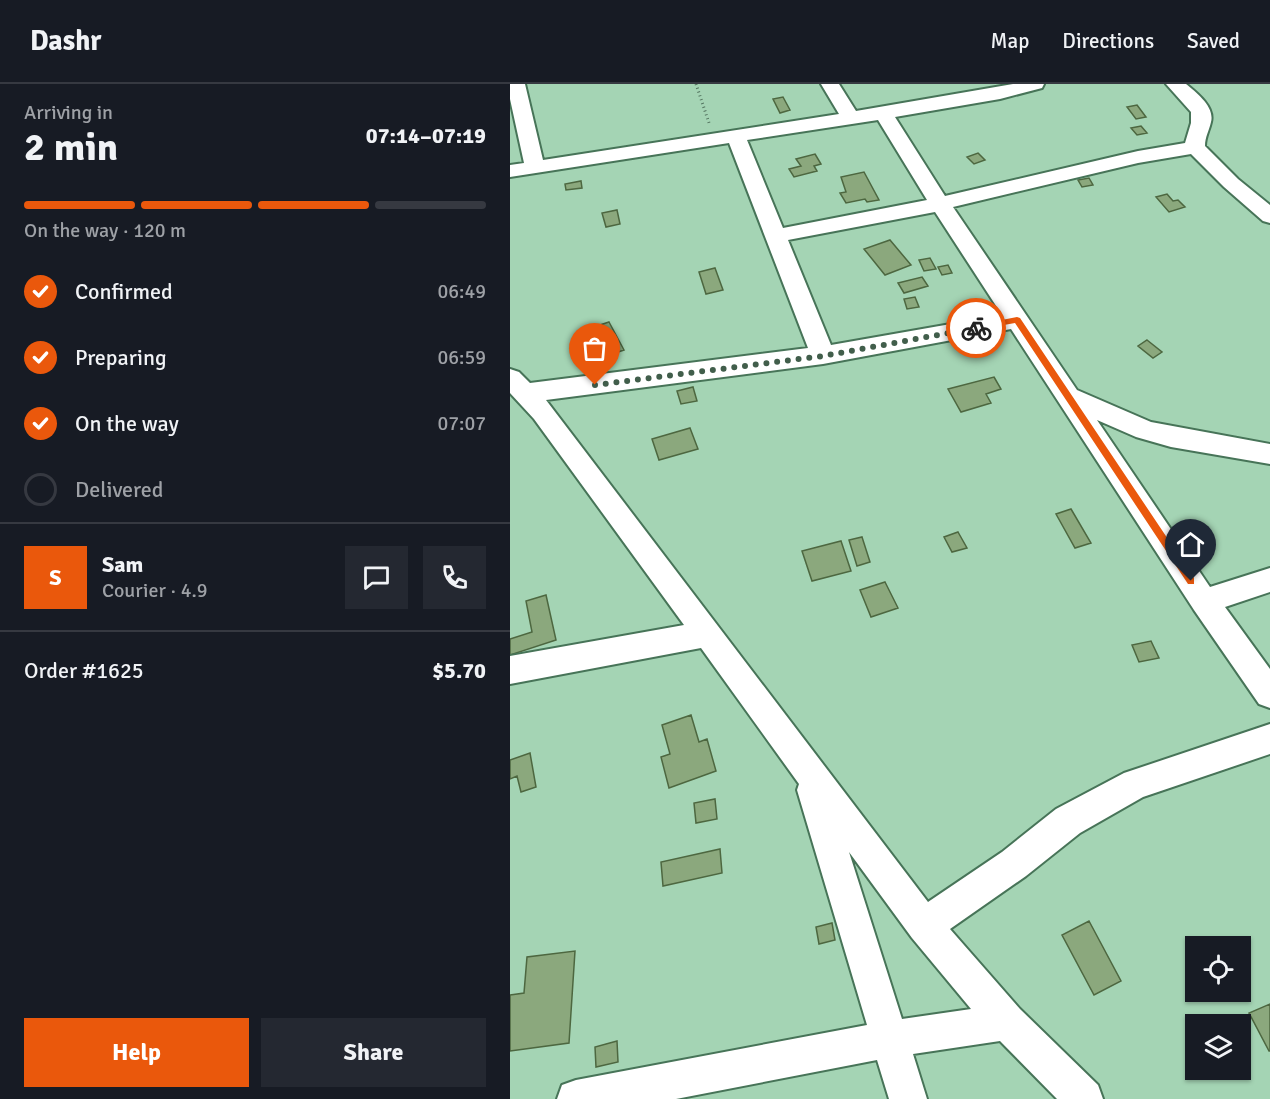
<!DOCTYPE html>
<meta charset="utf-8">
<style>
body{margin:0;font-family:Signika,sans-serif;background:#242831;color:#f1f3f6;height:100vh;display:flex;flex-direction:column;font-size:22px;white-space:nowrap}
*{box-sizing:border-box;margin:0}
p{font-size:20px;color:#9ea1a6}
.icon{flex:none;width:33px;height:33px;fill:none;stroke:currentColor;stroke-width:2;stroke-linecap:round;stroke-linejoin:round}
.map{position:relative;flex:1;overflow:hidden}
.details{display:flex;flex-direction:column;background:#171b24;width:510px}
.details>*{flex:none}
.buttons{position:absolute;left:675px;top:852px;display:grid;gap:12px}
.buttons a{display:grid;place-items:center;width:66px;height:66px;border-radius:0px;background:#171b24;box-shadow:0 2px 4px #0004;font-size:30px}
.pin{position:absolute;display:grid;place-items:center;width:51px;height:51px;color:#fff;margin:-62px -26px;border-radius:50% 50% 50% 0;rotate:-45deg;box-shadow:0 0 6px #0007}
.pin .icon{rotate:45deg}
.courier{position:absolute;display:grid;place-items:center;width:60px;height:60px;margin:-30px;border:4px solid #ea580c;border-radius:50%;background:#fff;color:#222;box-shadow:0 2px 8px #0007}
.summary em{font-style:normal;font-weight:800}
.summary div{display:flex;flex-direction:column-reverse}
.summary{display:flex;align-items:center;justify-content:space-between;height:102px;padding:0 24px}
h1{font-size:39px;font-weight:800;line-height:45px}
.bar{display:grid;grid-template-columns:repeat(4,1fr);gap:9px 6px;align-content:center;height:72px;padding:0 24px}
.bar i{height:8px;border-radius:4px;background:#363941}
.bar .active{background:#ea580c}
.bar p{grid-column:span 4}
.line{display:flex;align-items:center;gap:15px;padding:0 24px;border-top:2px solid #363941}
.line div{flex:1}
.round{display:grid;place-items:center;flex:none;width:63px;height:63px;border-radius:0px;background:#242831}
ol{padding:0 24px;list-style:none}
li{display:flex;align-items:center;gap:18px;height:66px}
li p{margin-inline-start:auto}
li .icon{padding:6px;border-radius:50%;background:#ea580c;color:#fff;stroke-width:4}
li:last-child{color:#9ea1a6}
li i{width:33px;height:33px;border:3px solid #363941;border-radius:50%}
.action{display:flex;gap:12px;margin-top:auto;padding:12px 24px}
.action a{flex:1;height:69px;border-radius:0px;background:#ea580c;color:#fff;font-size:24px;font-weight:800;line-height:69px;text-align:center}
.action a+a{background:#242831;color:#f1f3f6}
header{display:flex;align-items:center;gap:36px;box-sizing:border-box;height:84px;padding:0 30px;background:#171b24;border-bottom:2px solid #363941}
header strong{font-size:28px}
nav{display:flex;gap:33px;margin-inline-start:auto;font-size:21px}
main{display:flex;flex:1;min-height:0}
.map>svg:first-child{display:block}
.building{fill:#8ba87d;stroke:#4d6740;stroke-width:1.5}
.lines{fill:none;stroke-linecap:round;stroke-linejoin:round}
.minor-casing{stroke:#477458;stroke-width:4}
.path{stroke:#547560;stroke-width:3;stroke-dasharray:1 3;stroke-linecap:butt}
.minor{fill:#fff;fill-rule:evenodd}
.route{fill:#ea580c}
.done{stroke:#415e4b;stroke-width:6;stroke-dasharray:0 10.8}
</style>
<header>
<strong>Dashr</strong>
<nav><a>Map</a><a>Directions</a><a>Saved</a></nav>
</header>
<main>
<section class="details">
<div class="summary"><div><h1>2 min</h1><p>Arriving in</p></div><em>07:14–07:19</em></div>
<div class="bar"><i class="active"></i><i class="active"></i><i class="active"></i><i></i><p>On the way · 120 m</p></div>
<ol>
<li><svg class="icon" aria-label="check" viewBox="0 0 24 24"><path d="M5 12l5 5 9-10"/></svg>Confirmed<p>06:49</p></li>
<li><svg class="icon" aria-label="check" viewBox="0 0 24 24"><path d="M5 12l5 5 9-10"/></svg>Preparing<p>06:59</p></li>
<li><svg class="icon" aria-label="check" viewBox="0 0 24 24"><path d="M5 12l5 5 9-10"/></svg>On the way<p>07:07</p></li>
<li><i></i>Delivered</li>
</ol>
<div class="line" style="height:108px"><b class="round" style="background:#ea580c;color:#fff">S</b><div><b>Sam</b><p>Courier · 4.9</p></div><a class="round"><svg class="icon" aria-label="chat" viewBox="0 0 24 24"><path d="M4 5h16v11H9l-5 4z"/></svg></a><a class="round"><svg class="icon" aria-label="phone" viewBox="0 0 24 24"><path d="M5 4h4l2 5-3 2q2 4 5 5l2-3 5 2v4C11 20 4 13 5 4z"/></svg></a></div>
<div class="line" style="height:78px"><div>Order #1625</div><b>$5.70</b></div>
<div class="action"><a>Help</a><a>Share</a></div>
</section>
<div class="map">
<svg width="760" height="1015" viewBox="0 0 760 1015">
<rect width="100%" height="100%" fill="#a4d4b4"/>
<!-- building -->
<path class="building" d="M273 13 280 26 270 29 263 15Z
M627 21 636 33 626 35 617 23Z
M631 42 637 49 627 51 621 44Z
M468 69 475 76 464 80 457 73Z
M305 70 311 80 304 82 307 87 284 93 279 85 291 82 286 75Z
M354 88 369 116 357 118 355 115 336 119 330 109 336 108 331 93Z
M579 94 583 101 572 103 568 96Z
M71 97 72 104 56 106 55 100Z
M657 110 663 117 668 116 675 123 659 128 646 113Z
M107 126 110 140 96 143 92 129Z
M380 156 401 181 375 191 354 165Z
M420 174 426 185 414 187 409 176Z
M438 181 442 189 432 191 428 183Z
M205 184 213 206 196 210 189 188Z
M412 193 418 202 394 209 388 199Z
M405 213 409 223 397 225 394 215Z
M99 238 114 266 78 278 68 257 85 252 81 244Z
M637 256 652 268 643 274 628 262Z
M484 293 491 305 476 310 481 319 451 328 438 305Z
M183 303 187 317 171 320 167 307Z
M180 344 188 365 149 376 142 355Z
M561 425 581 459 565 464 546 430Z
M448 448 457 464 442 468 434 453Z
M352 453 360 478 347 482 339 456Z
M331 457 341 487 302 497 292 467Z
M375 498 388 524 361 533 350 506Z
M36 511 46 556 0 571V555L22 548 16 517Z
M641 557 649 574 629 578 622 561Z
M181 631 189 658 197 655 206 687 159 704 151 673 160 670 152 641Z
M20 669 26 703 11 708 7 692 0 695V676Z
M205 715 207 735 186 739 184 719Z
M210 765 212 789 153 802 151 778Z
M579 837 611 897 584 911 552 851Z
M322 839 325 856 309 860 306 843Z
M65 867 59 959 0 967V911L14 909 17 873Z
M760 920V967H759L739 929Z
M107 957 108 978 86 983 85 963Z"/>
<g class="lines">
<!-- minor casing -->
<g class="minor-casing">
<path id="minor" d="M0 0H15L33 76 329 30 311 0H329L346 27 503 0H534L532 4 490 15 385 33 435 112 628 67 675 59 681 39V28L656 0H676C687 9 705 23 701 38 699 47 695 53 695 62L728 95 760 121V139L753 137 714 103 681 70 628 79 443 123 567 306 641 338 760 360V380L661 363 626 353 587 336 700 503 760 484V508L715 523 760 585V624L749 620 684 526 501 245 313 280 36 316 418 818 492 768 546 725 614 689 760 640V670L633 713 570 749 516 792 440 845 510 925 588 1001 593 1015H547L490 957 403 970 417 1015H379L367 976 166 1015H47L52 1001 66 996 357 941 287 706 289 700 191 564 0 600V572L174 541 24 335 0 309V285L9 288 20 299 298 264 219 59 0 93V81L14 79 0 15ZM368 36 417 116 273 144 237 56ZM425 128 492 231 321 261 278 156ZM339 768 402 854 461 925 392 935Z"/>
</g>
<!-- path -->
<path class="path" d="M186 0 199 39"/>
<!-- minor -->
<use href="#minor" class="minor"/>
</g>
<!-- route -->
<path class="route" d="M507 233 510 234 684 494V500H678L505 239 466 246 462 244 466 241Z"/>
<g class="lines">
<!-- done -->
<path class="done" d="M85 301 313 272 466 244"/>
</g>
</svg>
<div class="buttons">
<a><svg class="icon" aria-label="locate" viewBox="0 0 24 24"><circle cx="12" cy="12" r="6"/><path d="M12 2v4M12 18v4M2 12h4M18 12h4"/></svg></a>
<a><svg class="icon" aria-label="layers" viewBox="0 0 24 24"><path d="M12 4l9 5-9 5-9-5zM3 14l9 5 9-5"/></svg></a>
</div>
<div class="pin" style="left:85px;top:301px;background:#ea580c"><svg class="icon" aria-label="bag" viewBox="0 0 24 24"><path d="M5 8h14l-1 12H6zM9 8a3 3 0 0 1 6 0"/></svg></div>
<div class="pin" style="left:681px;top:497px;background:#1f2937"><svg class="icon" aria-label="home" viewBox="0 0 24 24"><path d="M3 11l9-7 9 7M6 9v11h12V9"/></svg></div>
<div class="courier" style="left:466px;top:244px"><svg class="icon" aria-label="bike" viewBox="0 0 24 24"><circle cx="6" cy="16" r="4"/><circle cx="18" cy="16" r="4"/><path d="M6 16l4-8h5l3 8M10 8l3 8H6M13 5h3"/></svg></div>
</div>
</main>
